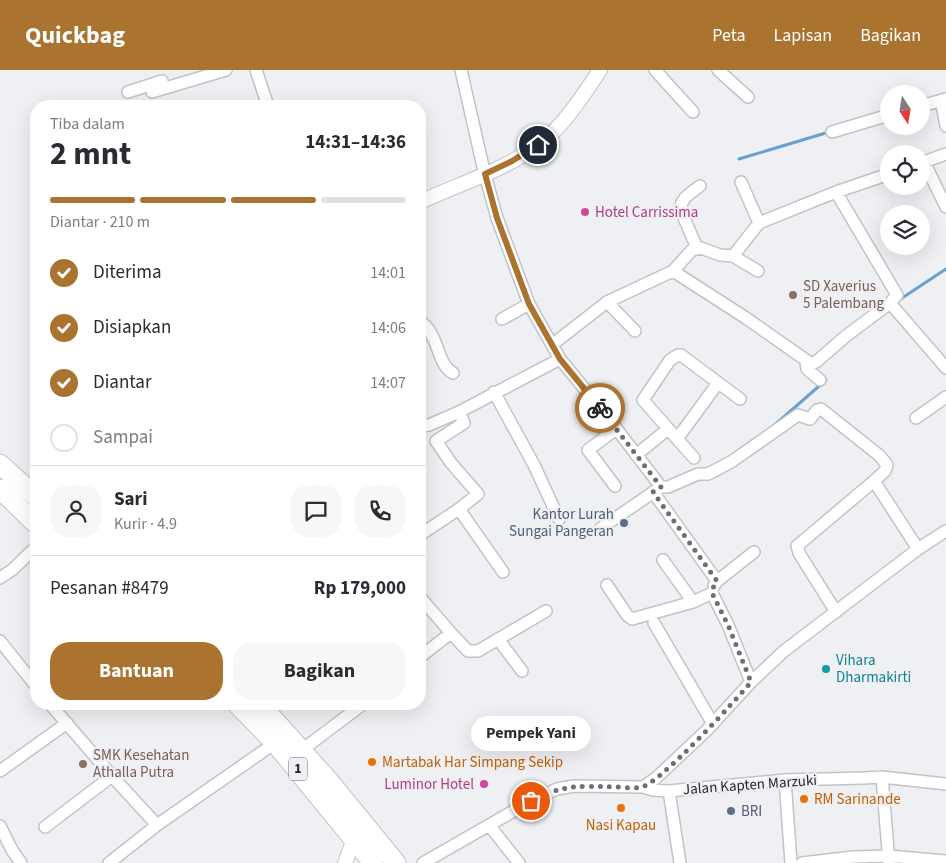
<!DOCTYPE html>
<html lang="id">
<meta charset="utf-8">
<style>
body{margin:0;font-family:"Source Sans 3",sans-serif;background:#f7f7f7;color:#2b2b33;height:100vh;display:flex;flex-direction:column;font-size:19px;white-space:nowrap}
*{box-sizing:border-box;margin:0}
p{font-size:16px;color:#7c7c81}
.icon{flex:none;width:28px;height:28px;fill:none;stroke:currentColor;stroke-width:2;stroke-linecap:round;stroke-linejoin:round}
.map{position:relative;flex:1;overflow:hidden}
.drawer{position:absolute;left:30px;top:30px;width:396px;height:610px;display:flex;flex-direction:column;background:#fff;border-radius:20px;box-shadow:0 5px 20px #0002}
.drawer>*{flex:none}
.needle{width:32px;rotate:168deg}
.tools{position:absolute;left:880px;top:15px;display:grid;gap:10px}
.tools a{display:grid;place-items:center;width:50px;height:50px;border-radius:50%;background:#fff;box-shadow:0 5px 20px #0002;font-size:25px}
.pin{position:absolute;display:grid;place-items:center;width:42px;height:42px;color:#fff;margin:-21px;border:2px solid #fff;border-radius:50%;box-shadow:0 1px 5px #0007}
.courier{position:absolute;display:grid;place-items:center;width:50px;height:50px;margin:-25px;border:4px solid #aa732f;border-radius:50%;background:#fff;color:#222;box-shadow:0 1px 6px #0007}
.bubble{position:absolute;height:35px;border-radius:18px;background:#fff;box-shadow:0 5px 20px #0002;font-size:16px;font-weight:700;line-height:35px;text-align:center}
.head em{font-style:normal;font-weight:700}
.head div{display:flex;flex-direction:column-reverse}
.head{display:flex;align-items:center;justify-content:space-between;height:85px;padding:0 20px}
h1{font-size:32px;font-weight:700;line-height:38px}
.bar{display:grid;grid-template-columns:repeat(4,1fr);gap:8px 5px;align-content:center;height:60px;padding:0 20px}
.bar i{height:6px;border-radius:4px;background:#e1e1e2}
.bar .active{background:#aa732f}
.bar p{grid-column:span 4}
.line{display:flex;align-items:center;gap:12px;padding:0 20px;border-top:1px solid #e1e1e2}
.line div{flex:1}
.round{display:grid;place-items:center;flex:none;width:52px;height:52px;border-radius:20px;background:#f7f7f7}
ol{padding:0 20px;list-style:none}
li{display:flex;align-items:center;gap:15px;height:55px}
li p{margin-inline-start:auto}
li .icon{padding:5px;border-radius:50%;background:#aa732f;color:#fff;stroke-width:4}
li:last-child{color:#7c7c81}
li i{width:28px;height:28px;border:2px solid #e1e1e2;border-radius:50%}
.action{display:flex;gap:10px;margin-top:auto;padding:10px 20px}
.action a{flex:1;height:58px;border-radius:20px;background:#aa732f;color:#fff;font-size:20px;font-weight:700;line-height:58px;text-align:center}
.action a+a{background:#f7f7f7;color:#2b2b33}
header{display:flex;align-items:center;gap:30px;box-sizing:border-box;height:70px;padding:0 25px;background:#aa732f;color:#fff}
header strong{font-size:24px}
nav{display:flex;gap:28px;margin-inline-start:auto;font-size:18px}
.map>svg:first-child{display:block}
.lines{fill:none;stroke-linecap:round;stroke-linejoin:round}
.stream{stroke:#68a0cf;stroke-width:3}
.minor-casing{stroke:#c2c3c6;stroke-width:14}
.tertiary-casing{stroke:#c2c3c6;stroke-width:16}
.trunk-casing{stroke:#c2c3c6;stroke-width:21}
.minor{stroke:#fff;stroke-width:11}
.tertiary{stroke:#fff;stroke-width:14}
.trunk{stroke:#fff;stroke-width:19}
.done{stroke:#6e6f70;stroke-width:5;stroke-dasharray:0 9}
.route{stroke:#aa732f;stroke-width:6}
.hotel-dot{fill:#d1479c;stroke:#eff0f3;stroke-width:2}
.education-dot{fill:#8d6e63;stroke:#eff0f3;stroke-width:2}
.service-dot{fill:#5c6f8a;stroke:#eff0f3;stroke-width:2}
.culture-dot{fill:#0f9aa8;stroke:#eff0f3;stroke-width:2}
.food-dot{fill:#e8710a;stroke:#eff0f3;stroke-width:2}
.labels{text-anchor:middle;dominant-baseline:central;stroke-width:4.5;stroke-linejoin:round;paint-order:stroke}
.shield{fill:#eff0f3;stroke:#646566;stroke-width:1}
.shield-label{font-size:14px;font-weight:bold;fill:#28292a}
.hotel-label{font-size:15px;fill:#b23c85;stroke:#eff0f3;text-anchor:start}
.education-label{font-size:15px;fill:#785e54;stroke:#eff0f3;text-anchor:start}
.service-label{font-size:15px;fill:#4e5e75;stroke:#eff0f3;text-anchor:end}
.culture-label{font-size:15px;fill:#0d838f;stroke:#eff0f3;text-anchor:start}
.food-label{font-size:15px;fill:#c56008;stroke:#eff0f3;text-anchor:start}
.street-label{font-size:15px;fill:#28292a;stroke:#eff0f3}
</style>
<header>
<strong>Quickbag</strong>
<nav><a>Peta</a><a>Lapisan</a><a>Bagikan</a></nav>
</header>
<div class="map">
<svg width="946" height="793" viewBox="0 0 946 793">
<rect width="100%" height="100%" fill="#eff0f3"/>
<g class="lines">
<!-- stream -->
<path class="stream" d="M739 89 829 62
M899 230 946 199
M770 359 826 310 823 307"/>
<!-- minor casing -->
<g class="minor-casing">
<path id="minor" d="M256 0 268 36
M461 0 484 101 497 148 529 234 560 289 606 345 661 417
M655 0 693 42
M718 0 748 27
M128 22 162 11
M152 22 226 0
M941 30 946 56
M921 36 946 29
M832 62 889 45
M924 92 946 137
M921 93 946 84
M741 112 759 153
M836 122 897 225 890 233
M697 178 681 141C679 129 691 123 700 116
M733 186 758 201
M673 201 746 248 810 293 816 292 846 266 890 233 946 298
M607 232 635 261
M502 249 529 234
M420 251C440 265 436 294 453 303
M553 274 607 232 673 201 692 180 701 178 720 185 733 186 759 153 836 122 889 104
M806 292 807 299 820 310
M494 322 534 395 559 449
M916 348 946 327
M420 352 424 356 429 355 459 342 560 289
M677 369 718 313
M636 385 668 359
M694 388 643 330 670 290 678 285H681L740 329
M874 411 918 479
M615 416 588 380 616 359
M653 422 717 511
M459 439 478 424 451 393 436 371 464 353 459 342
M601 458 661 417H668L698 404H708L731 392 798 345 810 349 817 340 821 339 880 386 887 395 885 401 874 411 797 476 799 483 836 542
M420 465 459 439 503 502
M663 490 693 532
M0 508 12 500 36 477
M607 515 627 545 632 549 693 532 712 523 728 555 751 612
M714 516 716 512 754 482
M420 527 451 563 468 581H478L546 541
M654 553 713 654
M498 569 522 601
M0 571 36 616
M420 587 451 563
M50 634 112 706 157 755
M302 680 363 634
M0 701 67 653
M882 707 889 793
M785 710 791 793
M643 717 656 708 707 660 751 612 784 581 918 479 946 461
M669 721 680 793
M489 755 519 793
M0 756 12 780 21 793
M45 757 112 706
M109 793 157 755 275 673
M423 793 531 731 557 719 574 716 643 717 653 720 669 721 785 710 864 708 882 707 946 714
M802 793 853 787 889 786 946 791"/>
</g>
<!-- tertiary casing -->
<g class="tertiary-casing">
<path id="tertiary" d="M420 132C459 114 502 101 537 76 563 57 582 27 600 0
M345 793 356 764"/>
</g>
<!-- trunk casing -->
<g class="trunk-casing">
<path id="trunk" d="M0 394 36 427
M0 419 36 454
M237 634 275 673 373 793
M260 634 329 711 396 793"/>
</g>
<!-- minor -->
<use href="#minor" class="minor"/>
<!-- tertiary -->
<use href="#tertiary" class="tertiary"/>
<!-- trunk -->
<use href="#trunk" class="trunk"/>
</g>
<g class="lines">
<!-- done -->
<path class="done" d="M531 731C564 714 579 716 615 717 623 717 634 719 642 717 660 713 736 630 751 612L728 555 712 523 714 515 717 511 653 422 661 417 600 338"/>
<!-- route -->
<path class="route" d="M538 75 512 91 485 104 497 148 529 234 560 289 600 338"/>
</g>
<!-- markers -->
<g class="hotel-dot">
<circle cx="585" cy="142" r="5"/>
<circle cx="484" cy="714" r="5"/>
</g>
<g class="education-dot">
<circle cx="793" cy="225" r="5"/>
<circle cx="83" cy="694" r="5"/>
</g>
<g class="service-dot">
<circle cx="624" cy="453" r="5"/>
<circle cx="731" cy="741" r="5"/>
</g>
<circle class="culture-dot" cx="826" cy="599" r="5"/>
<g class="food-dot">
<circle cx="372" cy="692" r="5"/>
<circle cx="804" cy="729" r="5"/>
<circle cx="621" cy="738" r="5"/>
</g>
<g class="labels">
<!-- shield labels -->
<rect class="shield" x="289" y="687.5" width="18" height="23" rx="4"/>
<g class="shield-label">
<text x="298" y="699">1</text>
</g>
<!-- hotel labels -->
<g class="hotel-label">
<text x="595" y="142">Hotel Carrissima</text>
<text x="474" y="714" text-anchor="end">Luminor Hotel</text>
</g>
<!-- education labels -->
<g class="education-label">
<text x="803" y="216">SD Xaverius<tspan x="803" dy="17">5 Palembang</tspan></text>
<text x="93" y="685">SMK Kesehatan<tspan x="93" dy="17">Athalla Putra</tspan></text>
</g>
<!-- service labels -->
<g class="service-label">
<text x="614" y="444">Kantor Lurah<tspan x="614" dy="17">Sungai Pangeran</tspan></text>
<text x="741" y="741" text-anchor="start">BRI</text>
</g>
<!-- culture labels -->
<g class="culture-label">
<text x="836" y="590">Vihara<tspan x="836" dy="17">Dharmakirti</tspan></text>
</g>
<!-- food labels -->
<g class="food-label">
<text x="382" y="692">Martabak Har Simpang Sekip</text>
<text x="814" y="729">RM Sarinande</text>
<text x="621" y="755" text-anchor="middle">Nasi Kapau</text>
</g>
<!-- street labels -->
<g class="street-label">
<text transform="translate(750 715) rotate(-4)">Jalan Kapten Marzuki</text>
</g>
</g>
</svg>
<div class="tools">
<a><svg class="needle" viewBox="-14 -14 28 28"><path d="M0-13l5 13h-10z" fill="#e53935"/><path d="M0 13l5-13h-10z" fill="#7c7c81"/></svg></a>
<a><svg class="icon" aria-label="locate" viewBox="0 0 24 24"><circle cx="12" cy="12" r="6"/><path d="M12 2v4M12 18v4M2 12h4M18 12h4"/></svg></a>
<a><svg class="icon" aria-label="layers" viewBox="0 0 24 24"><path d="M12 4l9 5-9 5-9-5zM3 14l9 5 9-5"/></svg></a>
</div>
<div class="pin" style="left:531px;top:731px;background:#ea580c"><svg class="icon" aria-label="bag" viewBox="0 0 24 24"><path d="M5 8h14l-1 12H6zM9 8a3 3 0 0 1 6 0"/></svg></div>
<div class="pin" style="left:538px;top:75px;background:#1f2937"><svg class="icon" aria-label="home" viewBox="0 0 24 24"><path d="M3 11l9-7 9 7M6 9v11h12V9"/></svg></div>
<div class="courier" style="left:600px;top:338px"><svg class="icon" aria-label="bike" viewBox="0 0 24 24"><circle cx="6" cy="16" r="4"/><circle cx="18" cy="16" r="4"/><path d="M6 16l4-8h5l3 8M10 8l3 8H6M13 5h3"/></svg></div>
<div class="bubble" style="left:471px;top:646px;width:120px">Pempek Yani</div>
<section class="drawer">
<div class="head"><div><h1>2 mnt</h1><p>Tiba dalam</p></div><em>14:31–14:36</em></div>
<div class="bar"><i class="active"></i><i class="active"></i><i class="active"></i><i></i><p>Diantar · 210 m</p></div>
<ol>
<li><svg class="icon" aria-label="check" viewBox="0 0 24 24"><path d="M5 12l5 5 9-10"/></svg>Diterima<p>14:01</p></li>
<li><svg class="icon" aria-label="check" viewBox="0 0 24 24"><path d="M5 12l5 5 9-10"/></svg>Disiapkan<p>14:06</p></li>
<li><svg class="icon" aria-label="check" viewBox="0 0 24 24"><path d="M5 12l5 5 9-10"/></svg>Diantar<p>14:07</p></li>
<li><i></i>Sampai</li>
</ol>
<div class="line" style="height:90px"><a class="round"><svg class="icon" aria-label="person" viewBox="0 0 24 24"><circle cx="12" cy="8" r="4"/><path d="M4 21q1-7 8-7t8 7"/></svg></a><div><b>Sari</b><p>Kurir · 4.9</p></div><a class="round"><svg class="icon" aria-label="chat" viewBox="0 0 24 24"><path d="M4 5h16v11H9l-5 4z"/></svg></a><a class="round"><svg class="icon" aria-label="phone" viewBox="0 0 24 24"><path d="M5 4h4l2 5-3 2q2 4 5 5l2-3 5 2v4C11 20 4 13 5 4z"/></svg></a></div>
<div class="line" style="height:65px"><div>Pesanan #8479</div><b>Rp 179,000</b></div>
<div class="action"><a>Bantuan</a><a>Bagikan</a></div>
</section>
</div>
